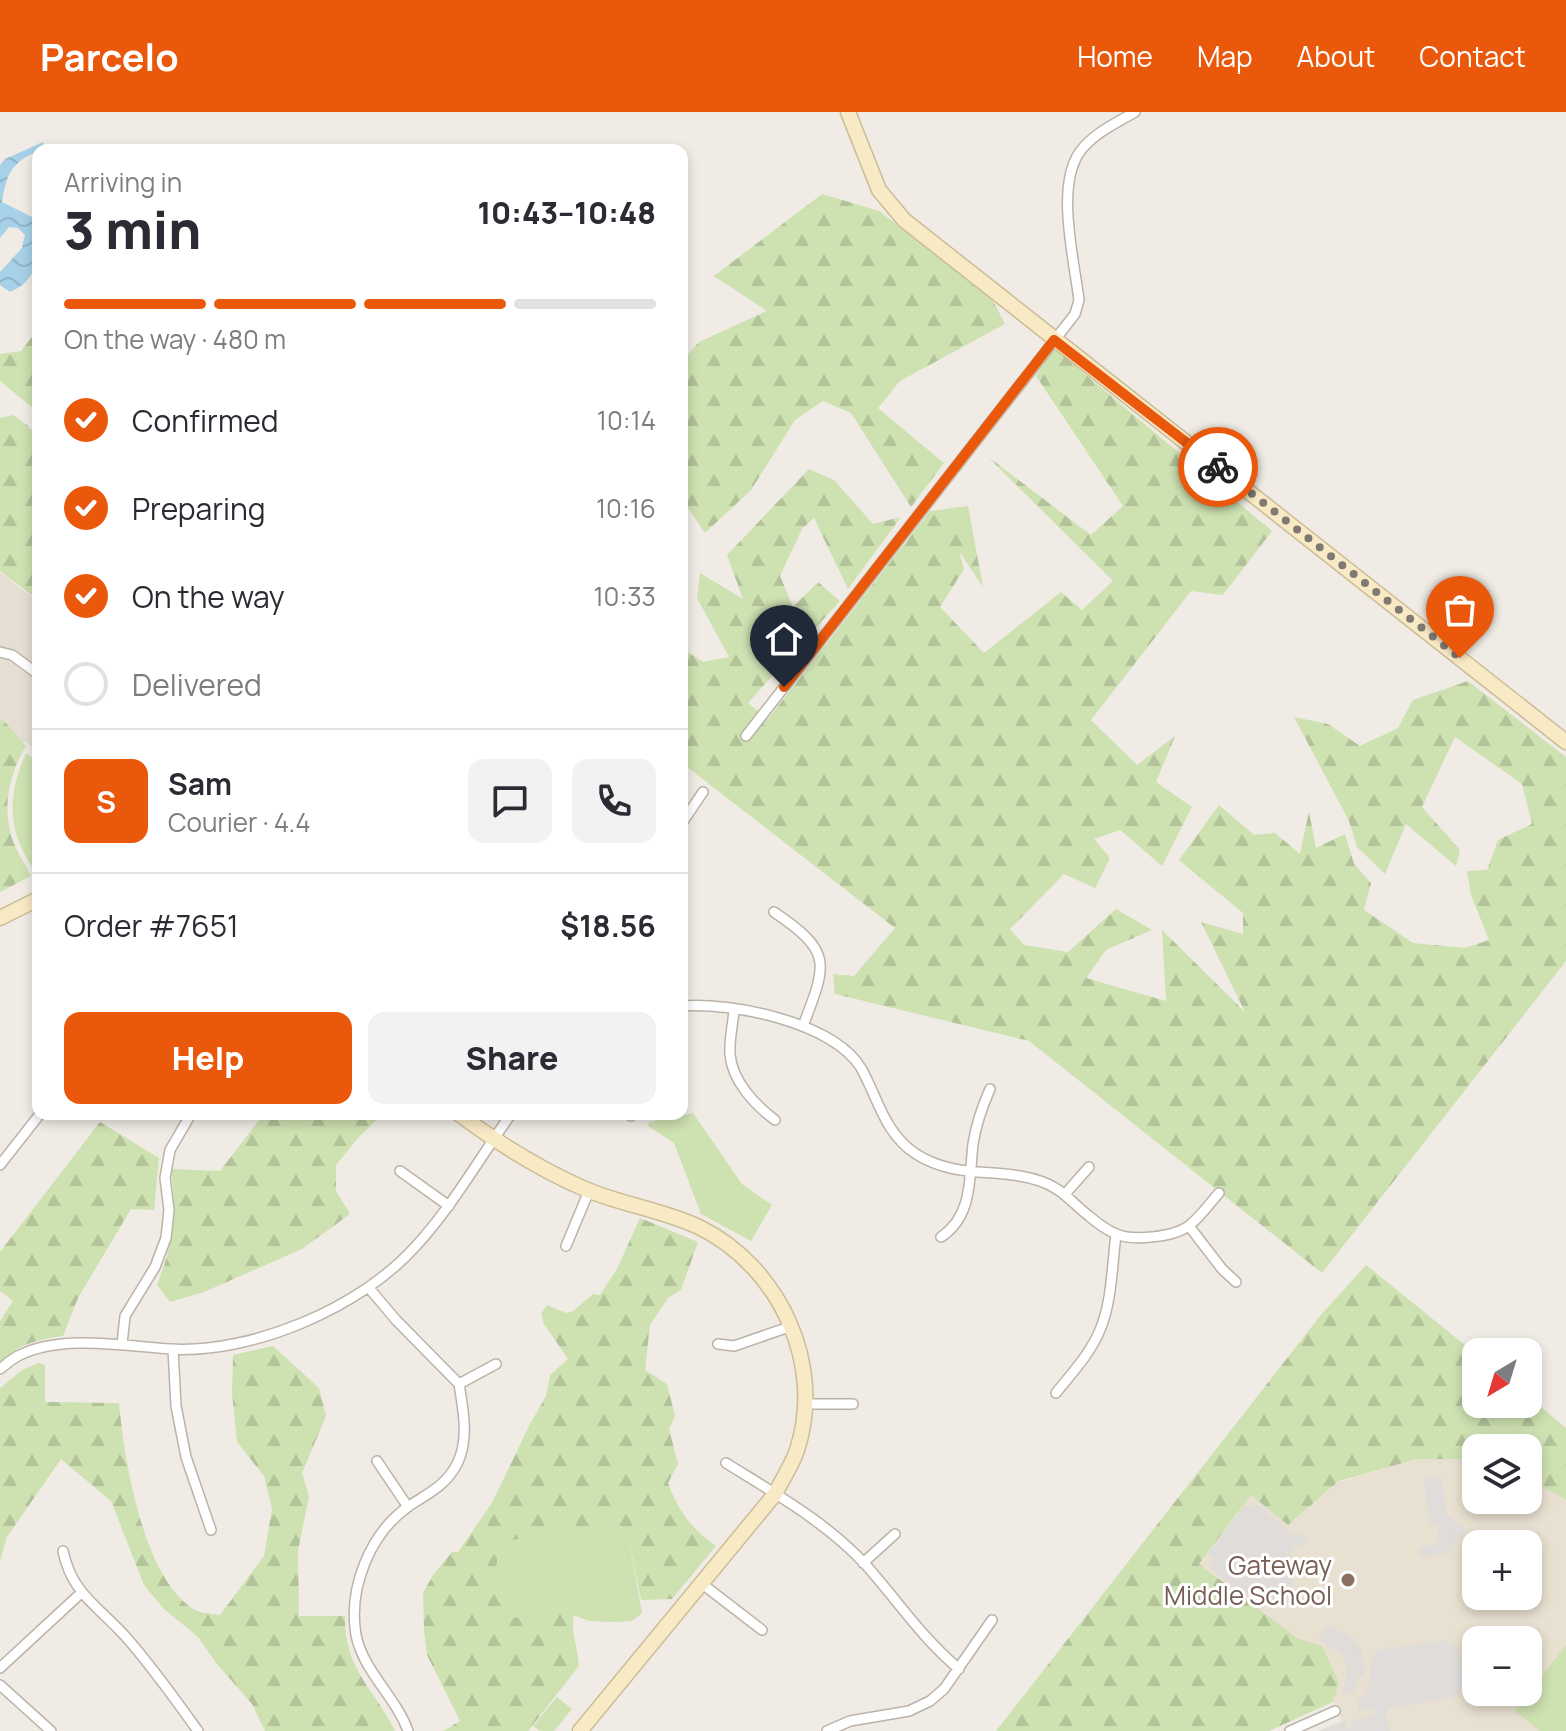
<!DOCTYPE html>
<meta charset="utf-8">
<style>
body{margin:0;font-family:Manrope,sans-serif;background:#f2f2f3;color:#2b2b33;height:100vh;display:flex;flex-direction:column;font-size:30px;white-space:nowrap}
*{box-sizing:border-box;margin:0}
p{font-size:26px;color:#7c7c81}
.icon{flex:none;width:44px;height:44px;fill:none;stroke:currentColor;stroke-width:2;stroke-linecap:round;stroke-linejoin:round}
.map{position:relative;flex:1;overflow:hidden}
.sheet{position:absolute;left:32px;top:32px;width:656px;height:976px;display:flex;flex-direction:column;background:#fff;border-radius:16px;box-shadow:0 4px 12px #0003}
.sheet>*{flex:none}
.needle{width:52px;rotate:218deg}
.buttons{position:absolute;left:1462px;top:1226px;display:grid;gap:16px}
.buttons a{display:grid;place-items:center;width:80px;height:80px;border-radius:16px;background:#fff;box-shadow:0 4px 12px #0003;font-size:40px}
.pin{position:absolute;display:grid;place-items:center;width:68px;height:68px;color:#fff;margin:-82px -34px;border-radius:50% 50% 50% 0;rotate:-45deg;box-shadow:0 0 8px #0007}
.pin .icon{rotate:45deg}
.courier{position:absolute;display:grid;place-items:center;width:80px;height:80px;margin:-40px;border:6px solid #ea580c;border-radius:50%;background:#fff;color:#222;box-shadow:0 2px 10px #0007}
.overview em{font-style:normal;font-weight:800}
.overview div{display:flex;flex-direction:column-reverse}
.overview{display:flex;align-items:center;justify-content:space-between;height:136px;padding:0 32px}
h1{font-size:52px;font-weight:800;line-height:60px}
.bar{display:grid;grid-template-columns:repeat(4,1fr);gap:12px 8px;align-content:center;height:96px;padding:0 32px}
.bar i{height:10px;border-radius:6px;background:#e1e1e2}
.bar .on{background:#ea580c}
.bar p{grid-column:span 4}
.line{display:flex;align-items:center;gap:20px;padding:0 32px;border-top:2px solid #e1e1e2}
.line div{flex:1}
.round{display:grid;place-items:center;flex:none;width:84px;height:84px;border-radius:16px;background:#f2f2f3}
ol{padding:0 32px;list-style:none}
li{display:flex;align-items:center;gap:24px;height:88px}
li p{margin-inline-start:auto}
li .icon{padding:8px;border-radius:50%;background:#ea580c;color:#fff;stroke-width:4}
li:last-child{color:#7c7c81}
li i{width:44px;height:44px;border:4px solid #e1e1e2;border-radius:50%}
.button{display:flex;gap:16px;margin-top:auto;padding:16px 32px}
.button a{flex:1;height:92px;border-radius:16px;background:#ea580c;color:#fff;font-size:32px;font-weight:800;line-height:92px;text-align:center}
.button a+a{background:#f2f2f3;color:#2b2b33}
header{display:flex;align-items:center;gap:48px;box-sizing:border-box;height:112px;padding:0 40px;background:#ea580c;color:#fff}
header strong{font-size:38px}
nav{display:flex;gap:44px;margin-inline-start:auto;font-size:28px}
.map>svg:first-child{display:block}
.residential{fill:#e4ded3}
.education{fill:#e8e0d0;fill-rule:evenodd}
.forest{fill:url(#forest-firs)}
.green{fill:#cee1b1}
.parking{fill:#dfdcd9}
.water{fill:url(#water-waves)}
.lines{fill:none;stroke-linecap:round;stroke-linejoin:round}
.street-casing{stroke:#bbb3a8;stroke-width:12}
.secondary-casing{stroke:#ccbc98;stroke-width:17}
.street{stroke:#fff;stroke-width:9}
.secondary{stroke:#f9eac6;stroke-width:14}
.done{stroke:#7f7a73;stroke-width:8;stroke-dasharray:0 14.4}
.route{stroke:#ea580c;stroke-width:10}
.education-dot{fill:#8d6e63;stroke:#fff;stroke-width:3}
.labels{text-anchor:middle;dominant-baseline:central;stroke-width:6;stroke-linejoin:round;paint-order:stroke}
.education-label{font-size:26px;fill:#785e54;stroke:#fff;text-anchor:end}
</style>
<header>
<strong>Parcelo</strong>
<nav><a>Home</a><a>Map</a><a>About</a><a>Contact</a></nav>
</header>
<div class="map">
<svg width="1566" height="1619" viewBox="0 0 1566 1619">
<defs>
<pattern id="forest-firs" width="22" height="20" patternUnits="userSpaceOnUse" patternTransform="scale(2)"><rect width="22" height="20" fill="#cee1b1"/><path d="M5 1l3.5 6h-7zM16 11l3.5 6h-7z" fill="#b2c299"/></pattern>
<pattern id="water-waves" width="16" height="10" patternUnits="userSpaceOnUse" patternTransform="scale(2)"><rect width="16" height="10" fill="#a6d1e8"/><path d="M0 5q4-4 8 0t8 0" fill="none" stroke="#90b4c8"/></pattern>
</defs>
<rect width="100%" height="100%" fill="#f0ece5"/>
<!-- residential -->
<path class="residential" d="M0 460 38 490V557L21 544 0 537Z
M0 545 18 552 38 568V640L25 629 18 637 0 623Z"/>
<!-- education -->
<path class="education" d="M1417 1347H1476V1388H1528V1366L1566 1388V1619H1318L1342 1609 1333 1590 1339 1569 1322 1535 1297 1526 1199 1452 1251 1383 1288 1413 1339 1370ZM1476 1432H1528V1484H1476ZM1476 1528H1528V1580H1476Z"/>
<!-- forest -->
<path class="forest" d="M822 82 879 99 991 185 1005 212 900 269 878 296 944 351 911 395 851 301 823 289 795 308 751 378 705 421 682 387V249L699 230 767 199 714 164Z
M38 217V300L0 269V242L21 239Z
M1054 236 1272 419 1223 483 1191 479 1091 608 1137 653 1175 624 1156 670 1192 695 1162 754 1120 718 1094 727 1110 746 1095 776 1064 762 1010 817 1024 833 1068 840 1116 797 1152 818 1106 838 1086 866 1166 889 1162 818 1245 900 1201 810 1243 822V801L1179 748 1219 693 1254 723 1275 721 1300 742 1309 699 1316 736 1345 722 1354 752 1371 771 1364 798 1413 831 1465 836 1489 828 1471 783 1467 759 1487 758 1498 728 1532 712 1522 672 1455 625 1422 695 1460 738 1456 754 1406 712 1385 762 1357 735 1349 709 1294 605 1328 612 1360 634 1398 616 1413 588 1468 569 1566 645V849L1322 1161 1029 929 835 882 833 862 854 864 895 816 682 651V536L703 550 729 545 697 486 700 461 743 487 727 443 809 357 834 368 873 412 901 405 848 477 814 406 802 417 780 464 793 495 818 470 840 489 748 591 768 607 930 399 968 394 983 475 959 439 964 457 940 495 984 541 1061 480 1082 498 1113 469 987 344 1091 423 1123 394 1036 264Z
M13 303 27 313 38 324V488L0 459V306Z
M0 608 5 610 26 634C11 659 3 689 10 719 13 734 24 750 31 764L0 780Z
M264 1002H383L358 1026 336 1053V1079L350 1102 302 1137 204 1180 170 1190 157 1173C174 1129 177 1104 171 1057L220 1059Z
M100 1010 159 1046 154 1098 131 1097 78 1186 63 1224C39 1227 17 1233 0 1250V1209L13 1189 0 1179V1140Z
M640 1106 698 1130 681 1178 668 1186 650 1213 645 1258 667 1272 675 1304 669 1317 678 1352 668 1371C679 1400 690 1415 716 1434L672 1487 641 1488 629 1428 619 1413 513 1428C483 1445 501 1482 512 1506L557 1497 574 1502C570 1518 578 1536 579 1554L528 1619H443L460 1609 427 1543 424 1519 423 1481 433 1463 452 1440H458L492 1391 529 1314 546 1284 550 1263 568 1247 544 1212 541 1202 547 1193 566 1201 573 1199 593 1182 600 1183 617 1157Z
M1366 1153 1476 1242V1292H1528V1284L1566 1316V1388L1528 1366V1336H1476V1347H1417L1339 1369 1288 1413 1251 1383 1199 1452 1297 1526 1322 1534 1339 1570 1333 1590 1269 1619H996L1320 1204Z
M273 1234 319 1276 326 1304 302 1361 309 1384 298 1439 299 1504H345C344 1558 374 1576 395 1619H265L252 1592 217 1552 198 1525 163 1496 144 1473 111 1389 61 1347 7 1425 0 1449V1276L22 1258 39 1251 45 1253V1290L119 1291C124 1346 143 1468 195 1498 202 1501 213 1502 220 1503L264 1444 272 1397 264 1364 237 1330 232 1281 233 1243Z"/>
<!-- green -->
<path class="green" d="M26 641 38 650V752L34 758C7 719 7 684 26 641Z
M693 1001 742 1072 772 1093 751 1129 701 1102 674 1031 648 1014 649 1010Z
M619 1413 629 1428 642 1501 632 1509 614 1510 589 1509 557 1497 512 1506C501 1482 483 1445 513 1428Z
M1566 1533V1619H1540L1515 1599Z
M557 1585 572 1597 554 1619H540L533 1614Z"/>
<!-- parking -->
<path class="parking" d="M1442 1365 1446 1402 1466 1417 1448 1441 1420 1446 1419 1435 1432 1434 1438 1427V1413L1430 1414 1424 1367Z
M1256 1391 1288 1418 1286 1424 1296 1420 1308 1427 1301 1436 1296 1432 1289 1445 1295 1488 1274 1495 1253 1477 1246 1485 1209 1455 1215 1447 1208 1442 1245 1393 1251 1397Z
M1325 1513 1346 1522 1358 1532 1363 1543 1365 1565 1358 1564 1354 1582 1342 1581 1347 1567V1553L1343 1542 1319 1528Z
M1444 1528 1454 1532 1460 1542 1463 1576 1455 1585 1389 1596 1386 1604 1390 1619H1320L1345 1608 1347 1615H1352L1351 1609 1375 1602 1373 1597 1359 1599 1358 1588 1367 1581 1372 1547 1378 1538Z"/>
<!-- water -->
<path class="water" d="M43 30 44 36C14 49 7 57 2 90L38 108C38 137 42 167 10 180L0 173V160L22 136 25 123 18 116 9 115 0 126V53L5 47Z"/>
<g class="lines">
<!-- street casing -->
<g class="street-casing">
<path id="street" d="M0 540 12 543 38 562
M746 624 1075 202 1079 188C1074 147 1056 76 1079 41 1092 22 1116 11 1135 0
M682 711 703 680
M774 800C833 840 827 851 803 914
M682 894C731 890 833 910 861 956 878 986 884 1021 916 1042 957 1068 999 1055 1040 1069 1062 1076 1072 1091 1089 1104 1096 1110 1105 1117 1114 1121 1131 1130 1175 1125 1190 1113 1201 1104 1210 1091 1219 1081
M734 898C733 912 729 928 730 942 732 969 755 993 775 1008
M631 1004V1002
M0 1053 40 1002
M400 1059 449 1094
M1066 1081 1089 1055
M1189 1114 1222 1157 1236 1170
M941 1125C973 1104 969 1066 973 1032 976 1013 982 995 990 977
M566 1134 589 1079
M369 1176 396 1208 459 1272
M122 1232 125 1204 155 1155 166 1126 169 1098 165 1066 170 1038 191 1002
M718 1232 734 1234 792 1214
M173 1237 176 1294 186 1345 211 1418
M0 1257C6 1252 13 1246 20 1243 62 1222 125 1234 170 1237 252 1242 360 1196 415 1135 452 1095 479 1047 511 1002
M459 1272 496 1252
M1056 1281C1072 1261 1090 1242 1100 1218 1112 1190 1112 1153 1116 1123
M806 1292H853
M377 1349 408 1395
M726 1351C774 1381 826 1410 865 1452 898 1489 921 1525 959 1557
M63 1439C72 1482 98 1494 125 1524 151 1553 175 1587 198 1619
M863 1451 895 1422
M701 1471 762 1518
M0 1556 80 1482
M0 1573 51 1619
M408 1619C396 1585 363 1559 356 1523 348 1476 370 1421 409 1394 429 1381 447 1373 458 1350 469 1326 463 1297 459 1272
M827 1619 850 1609 909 1599 930 1589 944 1577 992 1508
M1290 1619 1335 1599"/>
</g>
<!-- secondary casing -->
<g class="secondary-casing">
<path id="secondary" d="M848 0 879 78 904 108 1566 630
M0 806 38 787
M459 1002C499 1032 539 1057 585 1077 622 1093 664 1098 701 1116 780 1156 825 1253 797 1338 792 1353 782 1368 775 1382L580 1619"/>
</g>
<!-- street -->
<use href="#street" class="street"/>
<!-- secondary -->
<use href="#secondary" class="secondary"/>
</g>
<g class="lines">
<!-- done -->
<path class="done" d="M1218 355 1460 546"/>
<!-- route -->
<path class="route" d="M784 575 1054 228 1218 355"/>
</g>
<!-- markers -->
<circle class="education-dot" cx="1348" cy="1468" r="8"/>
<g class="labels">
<!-- education labels -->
<g class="education-label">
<text x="1332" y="1453">Gateway<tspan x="1332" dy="30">Middle School</tspan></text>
</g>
</g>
</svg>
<div class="buttons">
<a><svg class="needle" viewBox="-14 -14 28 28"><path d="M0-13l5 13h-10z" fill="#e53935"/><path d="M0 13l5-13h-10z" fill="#7c7c81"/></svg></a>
<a><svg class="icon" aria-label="layers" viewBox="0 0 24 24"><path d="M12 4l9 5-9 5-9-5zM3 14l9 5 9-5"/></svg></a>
<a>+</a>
<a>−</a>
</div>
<div class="pin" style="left:1460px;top:546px;background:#ea580c"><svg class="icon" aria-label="bag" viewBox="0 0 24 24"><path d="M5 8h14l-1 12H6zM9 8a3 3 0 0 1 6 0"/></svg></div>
<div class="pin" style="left:784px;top:575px;background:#1f2937"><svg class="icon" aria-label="home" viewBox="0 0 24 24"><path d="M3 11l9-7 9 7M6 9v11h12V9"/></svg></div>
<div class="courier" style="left:1218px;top:355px"><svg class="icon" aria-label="bike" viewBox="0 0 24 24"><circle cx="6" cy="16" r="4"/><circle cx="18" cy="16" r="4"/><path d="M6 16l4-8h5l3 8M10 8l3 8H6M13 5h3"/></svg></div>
<section class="sheet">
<div class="overview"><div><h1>3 min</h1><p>Arriving in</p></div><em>10:43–10:48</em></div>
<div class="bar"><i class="on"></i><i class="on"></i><i class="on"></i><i></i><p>On the way · 480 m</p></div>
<ol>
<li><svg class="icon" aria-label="check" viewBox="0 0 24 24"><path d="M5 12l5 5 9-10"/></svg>Confirmed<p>10:14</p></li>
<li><svg class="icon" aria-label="check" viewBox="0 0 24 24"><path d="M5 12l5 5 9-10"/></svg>Preparing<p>10:16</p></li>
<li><svg class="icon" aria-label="check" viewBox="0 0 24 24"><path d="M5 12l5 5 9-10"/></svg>On the way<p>10:33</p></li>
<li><i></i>Delivered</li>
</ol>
<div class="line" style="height:144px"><b class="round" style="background:#ea580c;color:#fff">S</b><div><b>Sam</b><p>Courier · 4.4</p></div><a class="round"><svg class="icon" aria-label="chat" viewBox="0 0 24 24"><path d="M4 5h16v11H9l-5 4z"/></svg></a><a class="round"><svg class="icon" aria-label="phone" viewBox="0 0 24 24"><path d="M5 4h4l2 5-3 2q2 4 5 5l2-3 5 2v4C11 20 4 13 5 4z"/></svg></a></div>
<div class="line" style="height:104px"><div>Order #7651</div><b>$18.56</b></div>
<div class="button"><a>Help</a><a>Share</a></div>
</section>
</div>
